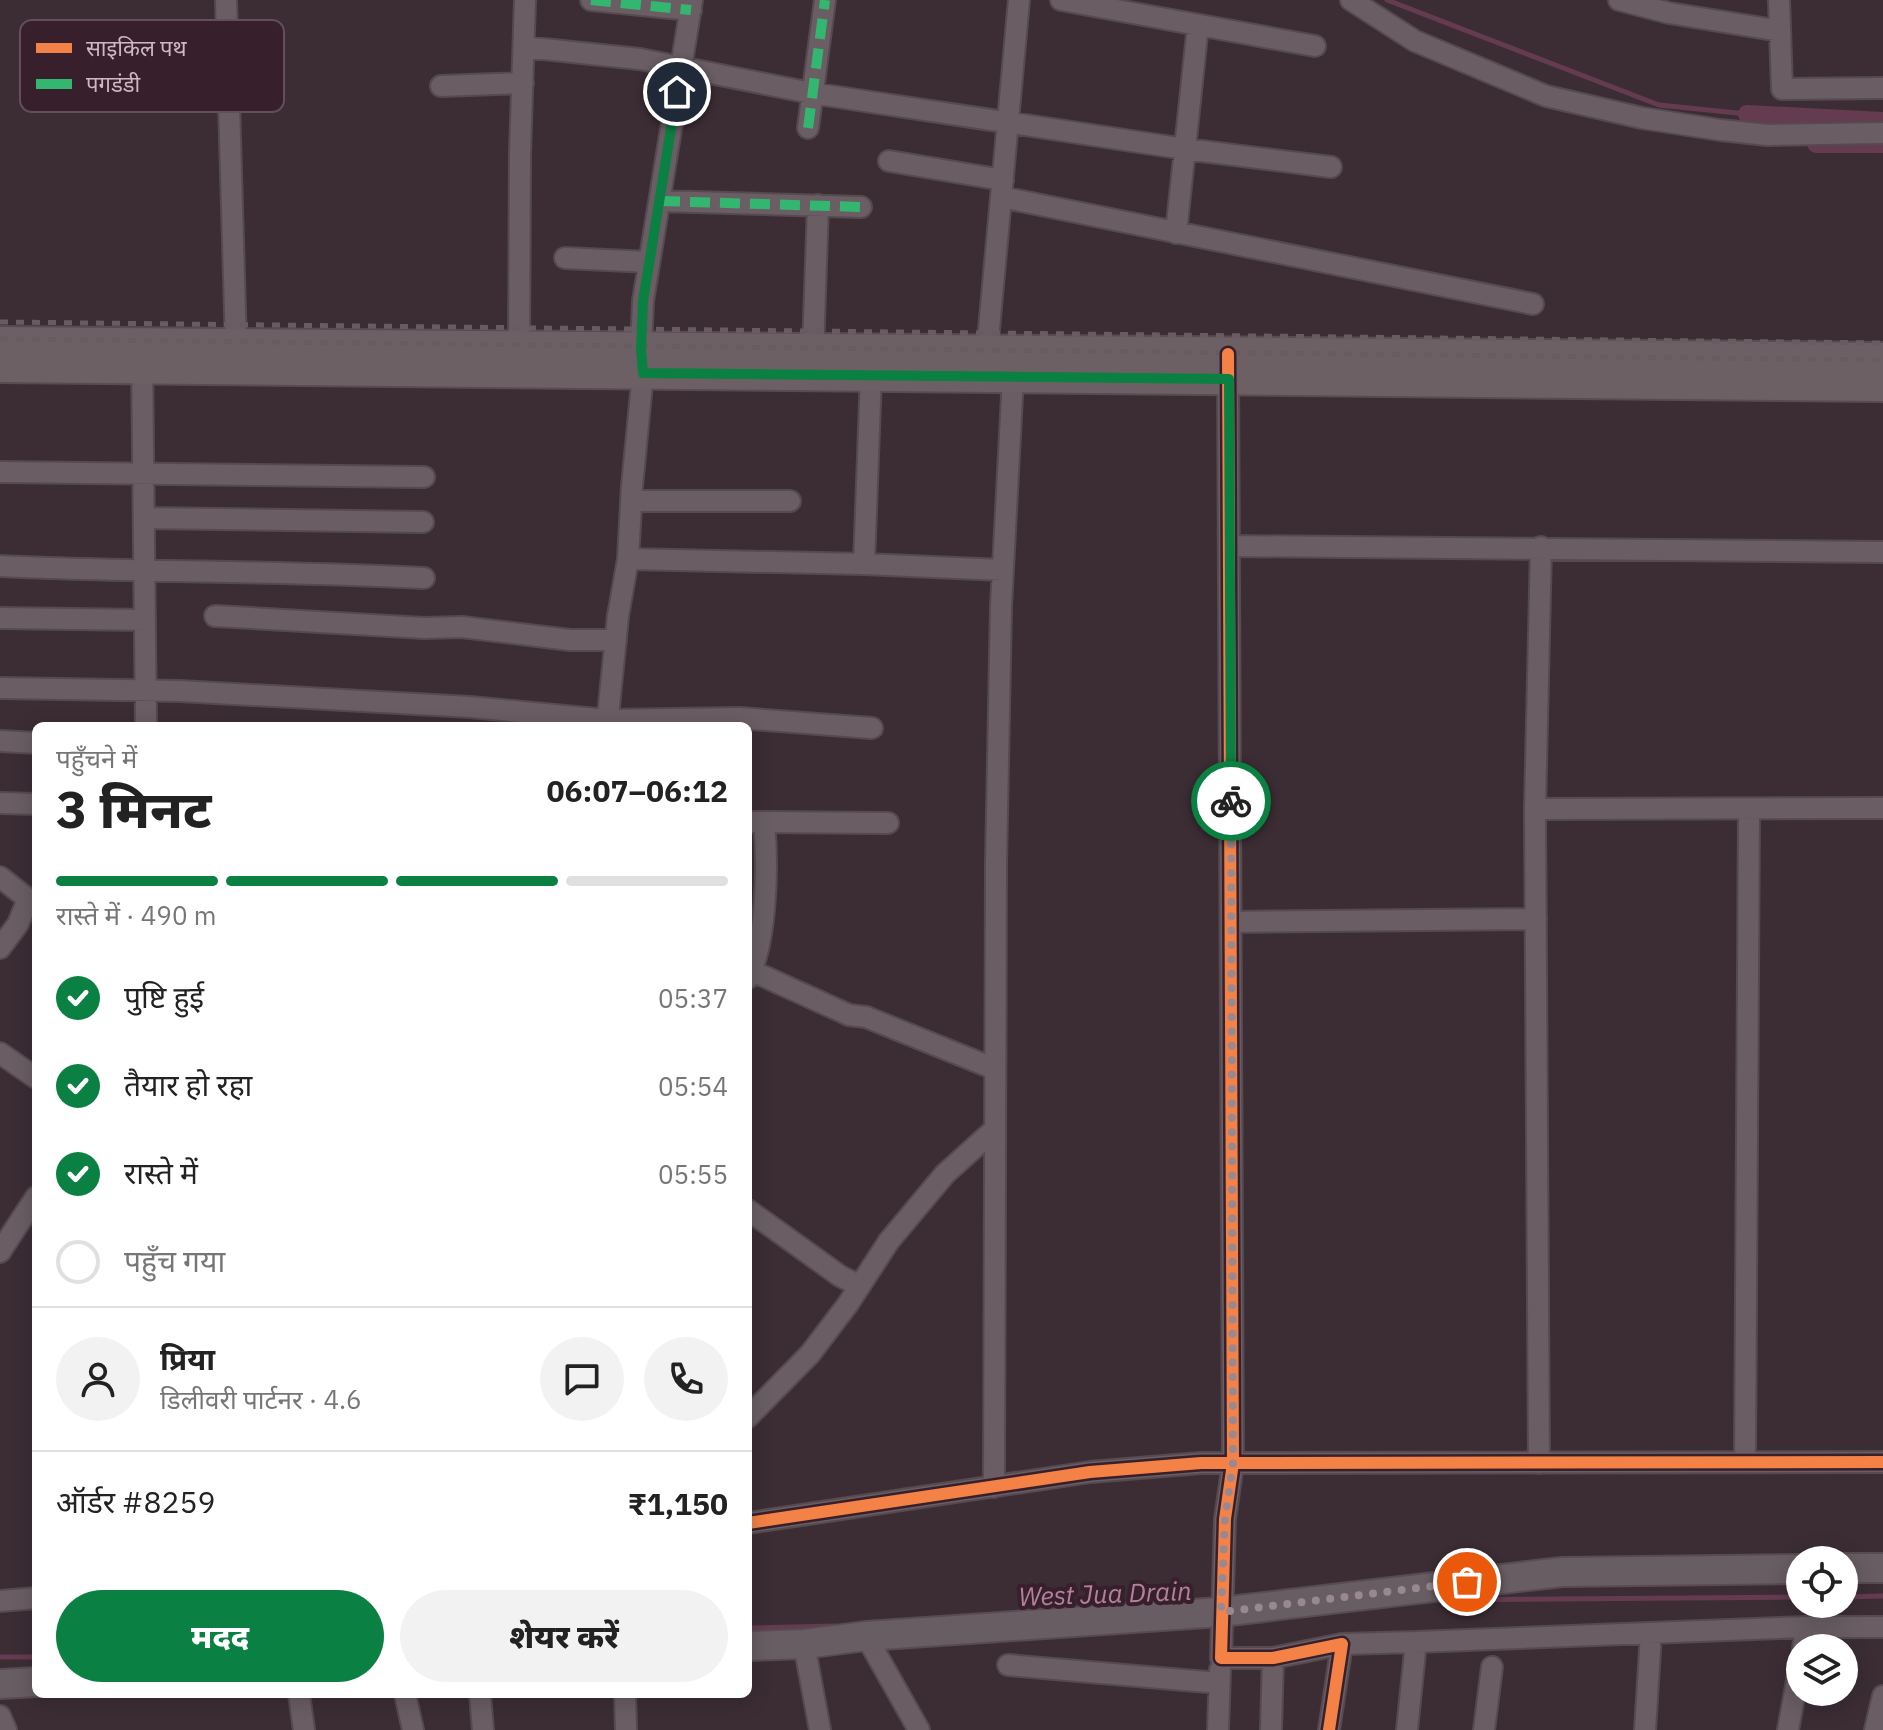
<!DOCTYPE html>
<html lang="hi">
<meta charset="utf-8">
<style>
body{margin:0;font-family:"IBM Plex Sans","Noto Sans Devanagari",sans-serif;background:#f2f2f2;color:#222;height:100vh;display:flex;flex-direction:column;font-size:30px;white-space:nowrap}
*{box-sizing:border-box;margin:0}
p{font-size:26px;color:#767676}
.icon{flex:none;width:44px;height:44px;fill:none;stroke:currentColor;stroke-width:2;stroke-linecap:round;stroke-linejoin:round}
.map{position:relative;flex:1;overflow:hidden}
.drawer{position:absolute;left:32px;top:722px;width:720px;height:976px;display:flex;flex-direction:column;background:#fff;border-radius:12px;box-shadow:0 4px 20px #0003}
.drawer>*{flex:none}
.tools{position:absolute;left:1786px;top:1546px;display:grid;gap:16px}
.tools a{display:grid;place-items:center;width:72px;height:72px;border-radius:50%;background:#fff;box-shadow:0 4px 20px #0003;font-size:40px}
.pin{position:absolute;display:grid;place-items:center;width:68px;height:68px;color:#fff;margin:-34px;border:4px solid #fff;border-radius:50%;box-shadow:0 2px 8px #0007}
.courier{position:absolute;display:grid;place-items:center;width:80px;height:80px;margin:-40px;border:6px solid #0b8043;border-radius:50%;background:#fff;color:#222;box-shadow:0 2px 10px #0007}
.overview em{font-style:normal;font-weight:800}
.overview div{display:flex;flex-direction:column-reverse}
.overview{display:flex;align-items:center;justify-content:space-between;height:136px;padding:0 24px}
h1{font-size:52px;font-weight:800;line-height:60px}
.bar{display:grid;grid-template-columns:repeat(4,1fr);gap:12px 8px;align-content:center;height:96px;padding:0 24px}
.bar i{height:10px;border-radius:6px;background:#e0e0e0}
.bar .on{background:#0b8043}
.bar p{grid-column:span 4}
.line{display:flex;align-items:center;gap:20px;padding:0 24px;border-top:2px solid #e0e0e0}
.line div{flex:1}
.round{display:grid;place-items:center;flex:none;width:84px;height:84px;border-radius:42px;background:#f2f2f2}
ol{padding:0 24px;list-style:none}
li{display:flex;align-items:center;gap:24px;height:88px}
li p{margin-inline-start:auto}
li .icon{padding:8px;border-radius:50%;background:#0b8043;color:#fff;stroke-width:4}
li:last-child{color:#767676}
li i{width:44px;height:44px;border:4px solid #e0e0e0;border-radius:50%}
.button{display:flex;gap:16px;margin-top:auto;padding:16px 24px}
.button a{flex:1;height:92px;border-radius:48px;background:#0b8043;color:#fff;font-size:32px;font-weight:800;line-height:92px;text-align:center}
.button a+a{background:#f2f2f2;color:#222}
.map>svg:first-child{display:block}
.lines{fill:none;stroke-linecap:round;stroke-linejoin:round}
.stream{stroke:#653b50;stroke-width:5}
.canal{stroke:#653b50;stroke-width:18}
.street-casing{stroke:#554a50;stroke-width:24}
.secondary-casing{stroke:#594b52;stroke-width:32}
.primary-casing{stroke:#594b52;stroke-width:36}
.street{stroke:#6a5e64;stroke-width:20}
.secondary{stroke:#685d62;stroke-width:28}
.primary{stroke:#6c6065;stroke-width:32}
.rail{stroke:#685c62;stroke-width:5;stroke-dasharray:8 8;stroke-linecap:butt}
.quiet{stroke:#33b770;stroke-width:10;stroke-dasharray:20 10;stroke-linecap:butt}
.cycleway-casing{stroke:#37202c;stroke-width:17}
.cycleway{stroke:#f48246;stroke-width:12}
.done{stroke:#9a8891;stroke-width:8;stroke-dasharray:0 14.4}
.route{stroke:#0b8043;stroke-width:10}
.labels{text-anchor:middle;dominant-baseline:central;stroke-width:8;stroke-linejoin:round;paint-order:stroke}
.water-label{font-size:26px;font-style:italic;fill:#b2819b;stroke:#37202c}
.key{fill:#37202c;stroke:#644e59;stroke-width:2}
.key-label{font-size:22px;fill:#ccb9c2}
</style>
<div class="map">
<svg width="1883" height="1730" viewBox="0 0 1883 1730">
<rect width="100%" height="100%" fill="#3c2d35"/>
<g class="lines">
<!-- stream -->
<path class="stream" d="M1387 0 1659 105 1747 114
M1844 1597 1883 1596
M1437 1600 1800 1597
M748 1628 836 1626
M0 1657H36"/>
<!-- canal -->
<path class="canal" d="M1747 114 1777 137
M1747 114 1883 121
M1816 144H1883"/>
<!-- street casing -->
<g class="street-casing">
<path id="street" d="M226 0 236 345
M591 0 691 10
M692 0 643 301 641 349 643 373 632 486 628 559 864 564 871 375
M1061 0 1315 46
M1351 0 1415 41 1546 96 1642 118 1720 130 1768 135 1883 133
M1619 0 1669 13 1780 31
M1779 0 1782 89 1883 88
M524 47 640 59 811 93 1185 149 1331 167
M441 86 523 83
M808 128 825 0
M889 161 1003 180
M1001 197 1533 304
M660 201 861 207
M1176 233 1198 25
M565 258 649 262
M519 348 520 153 525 0
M813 350 818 205
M987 351 1019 0
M142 358 146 726
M1228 366 1233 1463 1225 1519 1221 1658H1273L1342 1644 1329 1730
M0 472 424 477
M631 501H790
M144 518 423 522
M1230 546 1883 552
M864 564 1003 570
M0 566C141 573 283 570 424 578
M215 616 424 628 462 627 570 640H616
M0 618 145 620
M0 688 180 691 470 707 607 720 739 718 872 728
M607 726 618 616 628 559
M0 741 36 743
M0 803 36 804
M1535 809 1883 808
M748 822 888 823
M0 877 28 899 18 924 0 948
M1231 922 1536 919
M752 971 849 1015 866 1017 995 1069
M748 978C767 941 768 864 764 822
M0 1053 36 1078
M748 1210 840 1276 860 1286
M0 1252 36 1197
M748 1417 810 1354 848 1304 889 1241 945 1174 995 1129
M1745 1462 1749 809
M1539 1463 1535 809 1541 547
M994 1487 996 863 1001 607 1013 377
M748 1523 1090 1472 1201 1463 1883 1462
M0 1601 36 1598
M866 1636 919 1730
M1416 1642 1806 1627
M804 1644 820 1730
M1342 1644 1416 1642 1407 1730
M1803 1648 1806 1627H1883
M1008 1665 1219 1683
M299 1694 304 1730
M405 1694 413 1730
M480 1694 483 1730
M625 1694 626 1730
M0 1716 6 1730
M1218 1730 1220 1670
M1271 1730 1273 1658
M1484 1730 1492 1667
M1645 1730 1651 1633
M1788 1730 1800 1664
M1875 1730 1883 1696"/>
</g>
<!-- secondary casing -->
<g class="secondary-casing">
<path id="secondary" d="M1844 1568H1883
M748 1646 804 1644 866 1636 1221 1612 1562 1572 1800 1569
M0 1684 36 1682"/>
</g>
<!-- primary casing -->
<g class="primary-casing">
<path id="primary" d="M0 343 1883 359
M0 366 1883 385"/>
</g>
<!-- street -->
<use href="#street" class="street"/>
<!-- secondary -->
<use href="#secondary" class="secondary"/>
<!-- primary -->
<use href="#primary" class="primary"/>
<!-- rail -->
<path class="rail" d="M0 322 1883 343
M0 339 1883 360"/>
<!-- quiet -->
<path class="quiet" d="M591 0 691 10
M808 128 825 0
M660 201 861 207"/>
<!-- cycleway casing -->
<g class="cycleway-casing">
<path id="cycleway" d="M1228 354 1233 1463 1225 1519 1221 1658H1273L1342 1644 1329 1730
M748 1523 1090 1472 1201 1463 1883 1462"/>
</g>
<!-- cycleway -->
<use href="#cycleway" class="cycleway"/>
</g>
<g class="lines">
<!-- done -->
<path class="done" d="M1231 801 1233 1463 1225 1519 1221 1612 1467 1582"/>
<!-- route -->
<path class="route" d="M677 92 643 301 641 349 643 373 1229 379 1231 801"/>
</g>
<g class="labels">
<!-- water labels -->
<g class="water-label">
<text transform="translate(1105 1593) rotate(-2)">West Jua Drain</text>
</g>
</g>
<!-- legend -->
<rect x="20" y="20" width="264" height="92" rx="12" class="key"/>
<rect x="36" y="43" width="36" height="10" fill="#f48246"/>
<rect x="36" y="79" width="36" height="10" fill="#33b770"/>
<g class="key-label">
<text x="86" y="56">साइकिल पथ</text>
<text x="86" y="92">पगडंडी</text>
</g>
</svg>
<div class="tools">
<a><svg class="icon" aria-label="locate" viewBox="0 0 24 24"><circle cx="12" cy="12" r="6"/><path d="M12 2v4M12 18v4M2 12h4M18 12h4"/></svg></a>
<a><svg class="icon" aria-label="layers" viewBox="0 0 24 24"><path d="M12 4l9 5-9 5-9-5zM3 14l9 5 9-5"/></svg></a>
</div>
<div class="pin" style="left:1467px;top:1582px;background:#ea580c"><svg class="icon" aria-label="bag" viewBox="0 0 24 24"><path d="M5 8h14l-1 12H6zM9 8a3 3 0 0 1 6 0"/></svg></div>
<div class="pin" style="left:677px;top:92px;background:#1f2937"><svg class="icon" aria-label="home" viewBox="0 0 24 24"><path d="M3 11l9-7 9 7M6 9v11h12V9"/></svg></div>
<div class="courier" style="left:1231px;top:801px"><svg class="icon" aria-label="bike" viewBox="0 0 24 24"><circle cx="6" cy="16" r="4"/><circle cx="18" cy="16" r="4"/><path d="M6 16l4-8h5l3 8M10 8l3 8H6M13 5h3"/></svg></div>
<section class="drawer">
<div class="overview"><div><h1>3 मिनट</h1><p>पहुँचने में</p></div><em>06:07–06:12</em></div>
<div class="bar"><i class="on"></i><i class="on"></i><i class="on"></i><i></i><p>रास्ते में · 490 m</p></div>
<ol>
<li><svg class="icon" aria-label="check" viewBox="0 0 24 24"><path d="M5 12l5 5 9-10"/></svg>पुष्टि हुई<p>05:37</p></li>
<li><svg class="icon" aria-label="check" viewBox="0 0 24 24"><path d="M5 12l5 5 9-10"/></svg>तैयार हो रहा<p>05:54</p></li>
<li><svg class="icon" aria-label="check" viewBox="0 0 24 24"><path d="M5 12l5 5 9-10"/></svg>रास्ते में<p>05:55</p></li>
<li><i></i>पहुँच गया</li>
</ol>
<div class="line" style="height:144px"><a class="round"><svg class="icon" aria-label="person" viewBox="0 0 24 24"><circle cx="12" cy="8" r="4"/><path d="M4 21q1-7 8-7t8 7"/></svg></a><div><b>प्रिया</b><p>डिलीवरी पार्टनर · 4.6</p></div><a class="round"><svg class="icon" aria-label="chat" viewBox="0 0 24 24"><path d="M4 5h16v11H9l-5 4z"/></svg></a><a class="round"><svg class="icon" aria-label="phone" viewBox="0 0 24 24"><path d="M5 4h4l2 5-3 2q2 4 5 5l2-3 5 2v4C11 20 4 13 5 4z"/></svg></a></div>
<div class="line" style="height:104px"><div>ऑर्डर #8259</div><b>₹1,150</b></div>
<div class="button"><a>मदद</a><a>शेयर करें</a></div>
</section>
</div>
